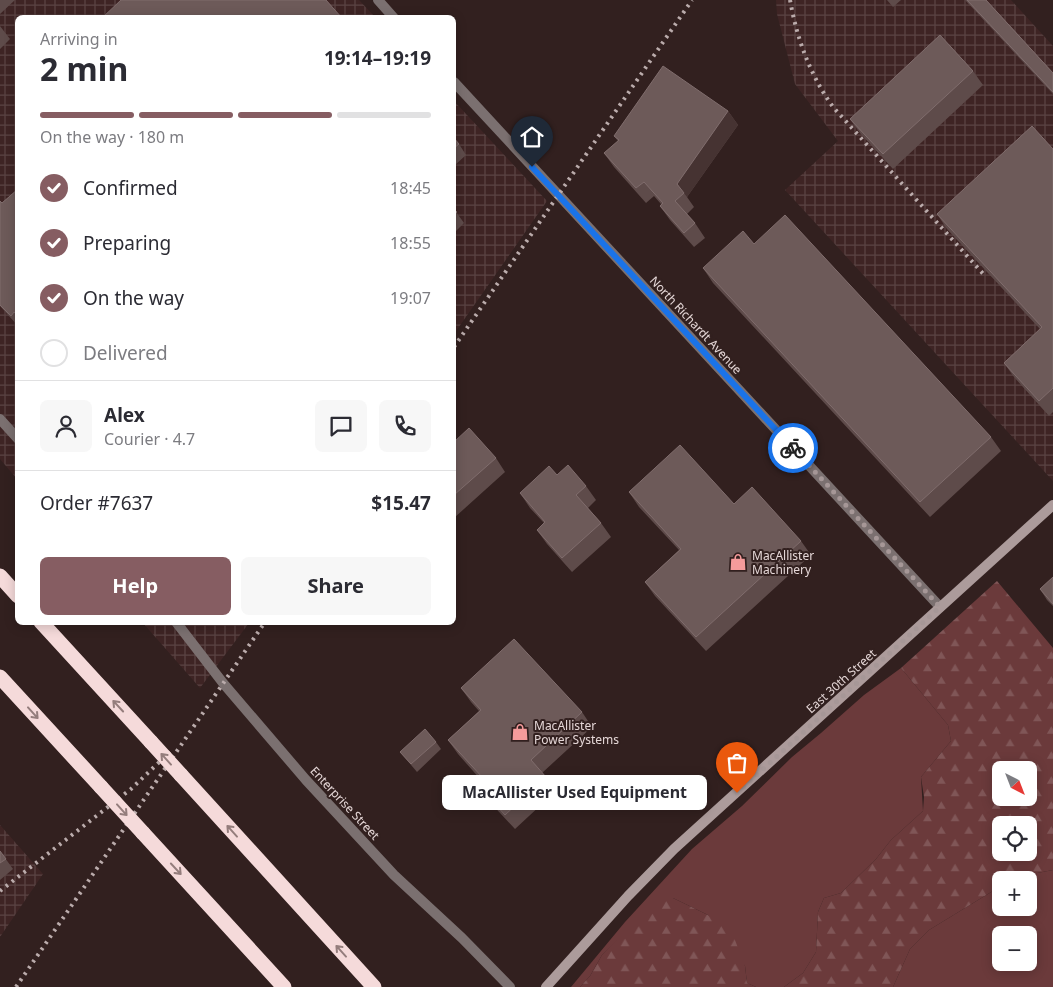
<!DOCTYPE html>
<meta charset="utf-8">
<style>
body{margin:0;font-family:"Noto Sans",sans-serif;background:#f7f7f7;color:#2b2b33;height:100vh;display:flex;flex-direction:column;font-size:19px;white-space:nowrap}
*{box-sizing:border-box;margin:0}
p{font-size:16px;color:#7c7c81}
.icon{flex:none;width:28px;height:28px;fill:none;stroke:currentColor;stroke-width:2;stroke-linecap:round;stroke-linejoin:round}
.map{position:relative;flex:1;overflow:hidden}
.sheet{position:absolute;left:15px;top:15px;width:441px;height:610px;display:flex;flex-direction:column;background:#fff;border-radius:8px;box-shadow:0 2px 12px #0003}
.sheet>*{flex:none}
.needle{width:32px;rotate:138deg}
.tools{position:absolute;left:992px;top:761px;display:grid;gap:10px}
.tools a{display:grid;place-items:center;width:45px;height:45px;border-radius:8px;background:#fff;box-shadow:0 2px 12px #0003;font-size:25px}
.pin{position:absolute;display:grid;place-items:center;width:42px;height:42px;color:#fff;margin:-51px -21px;border-radius:50% 50% 50% 0;rotate:-45deg;box-shadow:0 0 5px #0007}
.pin .icon{rotate:45deg}
.courier{position:absolute;display:grid;place-items:center;width:50px;height:50px;margin:-25px;border:4px solid #1a73e8;border-radius:50%;background:#fff;color:#222;box-shadow:0 1px 6px #0007}
.bubble{position:absolute;height:35px;border-radius:8px;background:#fff;box-shadow:0 2px 12px #0003;font-size:16px;font-weight:700;line-height:35px;text-align:center}
.head em{font-style:normal;font-weight:700}
.head div{display:flex;flex-direction:column-reverse}
.head{display:flex;align-items:center;justify-content:space-between;height:85px;padding:0 25px}
h1{font-size:32px;font-weight:700;line-height:38px}
.bar{display:grid;grid-template-columns:repeat(4,1fr);gap:8px 5px;align-content:center;height:60px;padding:0 25px}
.bar i{height:6px;border-radius:4px;background:#e1e1e2}
.bar .active{background:#865d62}
.bar p{grid-column:span 4}
.line{display:flex;align-items:center;gap:12px;padding:0 25px;border-top:1px solid #e1e1e2}
.line div{flex:1}
.round{display:grid;place-items:center;flex:none;width:52px;height:52px;border-radius:8px;background:#f7f7f7}
ol{padding:0 25px;list-style:none}
li{display:flex;align-items:center;gap:15px;height:55px}
li p{margin-inline-start:auto}
li .icon{padding:5px;border-radius:50%;background:#865d62;color:#fff;stroke-width:4}
li:last-child{color:#7c7c81}
li i{width:28px;height:28px;border:2px solid #e1e1e2;border-radius:50%}
.cta{display:flex;gap:10px;margin-top:auto;padding:10px 25px}
.cta a{flex:1;height:58px;border-radius:8px;background:#865d62;color:#fff;font-size:20px;font-weight:700;line-height:58px;text-align:center}
.cta a+a{background:#f7f7f7;color:#2b2b33}
.map>svg:first-child{display:block}
.industrial{fill:url(#industrial-grid)}
.grass{fill:#6b3a3b;fill-rule:evenodd}
.forest{fill:url(#forest-firs);fill-rule:evenodd}
.lines{fill:none;stroke-linecap:round;stroke-linejoin:round}
.minor{stroke:#7b7070;stroke-width:10}
.secondary{stroke:#ac9b9b;stroke-width:10}
.motorway{stroke:#f5dada;stroke-width:15}
.rail{stroke:#bbacac;stroke-width:4;stroke-dasharray:2.5 5;stroke-linecap:butt}
.motorway-bridge{stroke:#f5dada;stroke-width:15}
.wall{fill:#5e4b4a}
.shaded-wall{fill:#463332}
.building{fill:#6d5a59;stroke:#806d6d}
.oneway{stroke:#947d7c}
.done{stroke:#a69797;stroke-width:5;stroke-dasharray:0 9}
.route{stroke:#1a73e8;stroke-width:6}
.labels{text-anchor:middle;dominant-baseline:central;stroke-width:4;stroke-linejoin:round;paint-order:stroke}
.street-label{font-size:12px;fill:#e5d7d7;stroke:#32201f}
.poi-label{font-size:12px;fill:#e5d7d7;stroke:#32201f;text-anchor:start}
</style>
<div class="map">
<svg width="1053" height="987" viewBox="0 0 1053 987">
<defs>
<pattern id="industrial-grid" width="8" height="8" patternUnits="userSpaceOnUse" patternTransform="scale(1.25)"><rect width="8" height="8" fill="#3e2424"/><path d="M0 4h8M4 0v8" fill="none" stroke="#5a4343"/></pattern>
<pattern id="forest-firs" width="22" height="20" patternUnits="userSpaceOnUse" patternTransform="scale(1.25)"><rect width="22" height="20" fill="#6b3a3b"/><path d="M5 1l3.5 6h-7zM16 11l3.5 6h-7z" fill="#805657"/></pattern>
</defs>
<rect width="100%" height="100%" fill="#32201f"/>
<!-- industrial -->
<path class="industrial" d="M0 0H359L375 17 18 18 17 479 0 459Z
M776 0H1011L1053 46V481L785 190 838 141 795 84 777 14Z
M454 101 547 201 454 334Z
M143 623H249L200 688Z
M0 825 43 874 0 937Z"/>
<!-- grass -->
<path class="grass" d="M901 668 948 725 951 741 921 777 923 811 891 840 876 859 841 893 824 898 818 912 816 952 803 973 784 987H756L747 983 745 966 708 915 673 898 621 937 602 955 590 976 580 987H571L625 922 692 849 742 806 792 757 821 733 864 695Z
M1053 870V987H893L910 949 929 930 1001 886V908H1029V880H1010L1016 877ZM1001 935H1029V962H1001Z"/>
<!-- forest -->
<path class="forest" d="M997 581 1053 648V870L1016 877 1010 880H1001V886L929 930 910 949 893 987H784L803 973 816 952 818 912 824 898 841 893 876 859 891 840 923 811 924 797 921 777 951 741 948 725 901 668ZM1001 770H1029V798H1001ZM1001 825H1029V852H1001Z
M661 895 673 898 708 915 733 935 745 966 747 983 756 987H580L590 976 602 955Z"/>
<g class="lines">
<!-- minor -->
<path class="minor" d="M378 0 394 18
M454 82 940 607
M0 419 18 439
M176 622 223 683 306 780 394 875 462 938 510 987"/>
<!-- secondary -->
<path class="secondary" d="M546 987 628 896 674 849 1053 505"/>
<!-- motorway -->
<path class="motorway" d="M0 576 18 596
M41 622 151 742
M0 677 101 787
M181 775 374 987
M143 833 284 987"/>
<!-- rail -->
<path class="rail" d="M790 0C797 39 810 75 833 107L986 277
M454 347 692 0
M0 891 131 789 171 751
M16 987 265 622"/>
<!-- motorway-bridge -->
<path class="motorway-bridge" d="M151 742 181 775
M101 787 143 833"/>
</g>
<!-- wall -->
<path class="wall" d="M0 0H15L0 14Z
M887 0H901L893 7Z
M965 0H986L1053 73V94Z
M0 26 10 39 0 49Z
M973 71 983 85 893 169 860 133 850 119Z
M728 111 738 125 687 197 694 207 687 214 695 223 705 238 694 247 670 220 660 206 661 204 654 196 646 203 614 167 604 153 618 141 614 136Z
M454 138 459 144 466 155 454 166Z
M1053 149V412L1049 416 1014 377 1004 363 1040 329 947 229 937 214Z
M18 189V326L0 306V201L2 203Z
M454 209 464 223 454 233Z
M703 268 991 437 1001 451 930 517 713 283Z
M454 442 496 458 505 472 454 518Z
M557 475 586 486 596 500 588 508 601 523 611 537 572 572 547 544 537 530 544 523 530 508 520 493Z
M629 492 734 504 801 541 811 555 706 651 655 596 645 582 679 550 639 507Z
M1053 577V606L1047 600 1040 589Z
M461 688 582 712 592 727 542 773 556 791 515 829 487 799 477 784 481 780 458 754 448 740 479 711 471 702Z
M436 742 441 749 417 772 406 759 400 752Z
M0 851 13 869 0 880Z"/>
<!-- shaded-wall -->
<path class="shaded-wall" d="M728 111 738 125 687 197 677 184Z"/>
<!-- building -->
<path class="building" d="M121 0H326L342 18H102Z
M967 0H986L1053 73V92Z
M940 35 973 71 883 154 850 119Z
M663 66 728 111 677 184 684 193 675 201 695 223 684 233 660 206 663 203 644 182 636 188 604 153 619 140 614 136Z
M1032 126 1053 149V388L1039 401 1004 363 1042 327 937 214Z
M454 138 459 144 454 148Z
M18 189V316L14 312 11 316 0 305V201L2 203Z
M454 209 457 212 454 215Z
M785 215 991 437 920 502 703 268 743 231 754 244Z
M469 428 496 458 454 495V442Z
M680 445 734 504 752 487 801 541 696 637 645 582 681 549 629 492Z
M568 465 586 486 576 495 601 523 562 558 537 530 545 522 520 493 549 466 557 475Z
M1053 577V604L1040 589Z
M514 639 582 712 531 760 546 777 505 815 477 784 483 778 448 740 481 710 461 688Z
M425 729 436 742 411 764 400 752Z
M0 851 6 859 0 863Z"/>
<!-- one-way arrows -->
<defs><path id="oneway-shaft" d="M-6 0H5M1.5-3L5.5 0L1.5 3" fill="none" stroke-width="1.6" stroke-linecap="round" stroke-linejoin="round" transform="scale(1.25)"/></defs>
<g class="oneway">
<use href="#oneway-shaft" transform="translate(118 706) rotate(-133)"/>
<use href="#oneway-shaft" transform="translate(33 713) rotate(48)"/>
<use href="#oneway-shaft" transform="translate(166 759) rotate(-132)"/>
<use href="#oneway-shaft" transform="translate(122 810) rotate(48)"/>
<use href="#oneway-shaft" transform="translate(232 831) rotate(-132)"/>
<use href="#oneway-shaft" transform="translate(176 869) rotate(47)"/>
<use href="#oneway-shaft" transform="translate(341 951) rotate(-132)"/>
</g>
<g class="lines">
<!-- done -->
<path class="done" d="M737 793 940 607 793 448"/>
<!-- route -->
<path class="route" d="M532 167 793 448"/>
</g>
<!-- icons -->
<defs>
<g id="shop-bare" transform="scale(1.35)"><path d="M-5-2.5h2.3a2.7 3.5 0 0 1 5.4 0H5L5.5 6h-11ZM-1.5-2.5h3a1.5 2.3 0 0 0-3 0Z" fill="#f59b9b" stroke="#32201f" stroke-width="2.5" paint-order="stroke"/></g>
</defs>
<g fill-rule="evenodd">
<use href="#shop-bare" x="738" y="562"/>
<use href="#shop-bare" x="520" y="732"/>
</g>
<g class="labels">
<!-- street labels -->
<g class="street-label">
<text transform="translate(696 325) rotate(47)">North Richardt Avenue</text>
<text transform="translate(841 681) rotate(-42)">East 30th Street</text>
<text transform="translate(345 803) rotate(47)">Enterprise Street</text>
</g>
<!-- poi labels -->
<g class="poi-label">
<text x="752" y="555">MacAllister<tspan x="752" dy="14">Machinery</tspan></text>
<text x="534" y="725">MacAllister<tspan x="534" dy="14">Power Systems</tspan></text>
</g>
</g>
</svg>
<div class="tools">
<a><svg class="needle" viewBox="-14 -14 28 28"><path d="M0-13l5 13h-10z" fill="#e53935"/><path d="M0 13l5-13h-10z" fill="#7c7c81"/></svg></a>
<a><svg class="icon" aria-label="locate" viewBox="0 0 24 24"><circle cx="12" cy="12" r="6"/><path d="M12 2v4M12 18v4M2 12h4M18 12h4"/></svg></a>
<a>+</a>
<a>−</a>
</div>
<div class="pin" style="left:737px;top:793px;background:#ea580c"><svg class="icon" aria-label="bag" viewBox="0 0 24 24"><path d="M5 8h14l-1 12H6zM9 8a3 3 0 0 1 6 0"/></svg></div>
<div class="pin" style="left:532px;top:167px;background:#1f2937"><svg class="icon" aria-label="home" viewBox="0 0 24 24"><path d="M3 11l9-7 9 7M6 9v11h12V9"/></svg></div>
<div class="courier" style="left:793px;top:448px"><svg class="icon" aria-label="bike" viewBox="0 0 24 24"><circle cx="6" cy="16" r="4"/><circle cx="18" cy="16" r="4"/><path d="M6 16l4-8h5l3 8M10 8l3 8H6M13 5h3"/></svg></div>
<div class="bubble" style="left:442px;top:775px;width:265px">MacAllister Used Equipment</div>
<section class="sheet">
<div class="head"><div><h1>2 min</h1><p>Arriving in</p></div><em>19:14–19:19</em></div>
<div class="bar"><i class="active"></i><i class="active"></i><i class="active"></i><i></i><p>On the way · 180 m</p></div>
<ol>
<li><svg class="icon" aria-label="check" viewBox="0 0 24 24"><path d="M5 12l5 5 9-10"/></svg>Confirmed<p>18:45</p></li>
<li><svg class="icon" aria-label="check" viewBox="0 0 24 24"><path d="M5 12l5 5 9-10"/></svg>Preparing<p>18:55</p></li>
<li><svg class="icon" aria-label="check" viewBox="0 0 24 24"><path d="M5 12l5 5 9-10"/></svg>On the way<p>19:07</p></li>
<li><i></i>Delivered</li>
</ol>
<div class="line" style="height:90px"><a class="round"><svg class="icon" aria-label="person" viewBox="0 0 24 24"><circle cx="12" cy="8" r="4"/><path d="M4 21q1-7 8-7t8 7"/></svg></a><div><b>Alex</b><p>Courier · 4.7</p></div><a class="round"><svg class="icon" aria-label="chat" viewBox="0 0 24 24"><path d="M4 5h16v11H9l-5 4z"/></svg></a><a class="round"><svg class="icon" aria-label="phone" viewBox="0 0 24 24"><path d="M5 4h4l2 5-3 2q2 4 5 5l2-3 5 2v4C11 20 4 13 5 4z"/></svg></a></div>
<div class="line" style="height:65px"><div>Order #7637</div><b>$15.47</b></div>
<div class="cta"><a>Help</a><a>Share</a></div>
</section>
</div>
